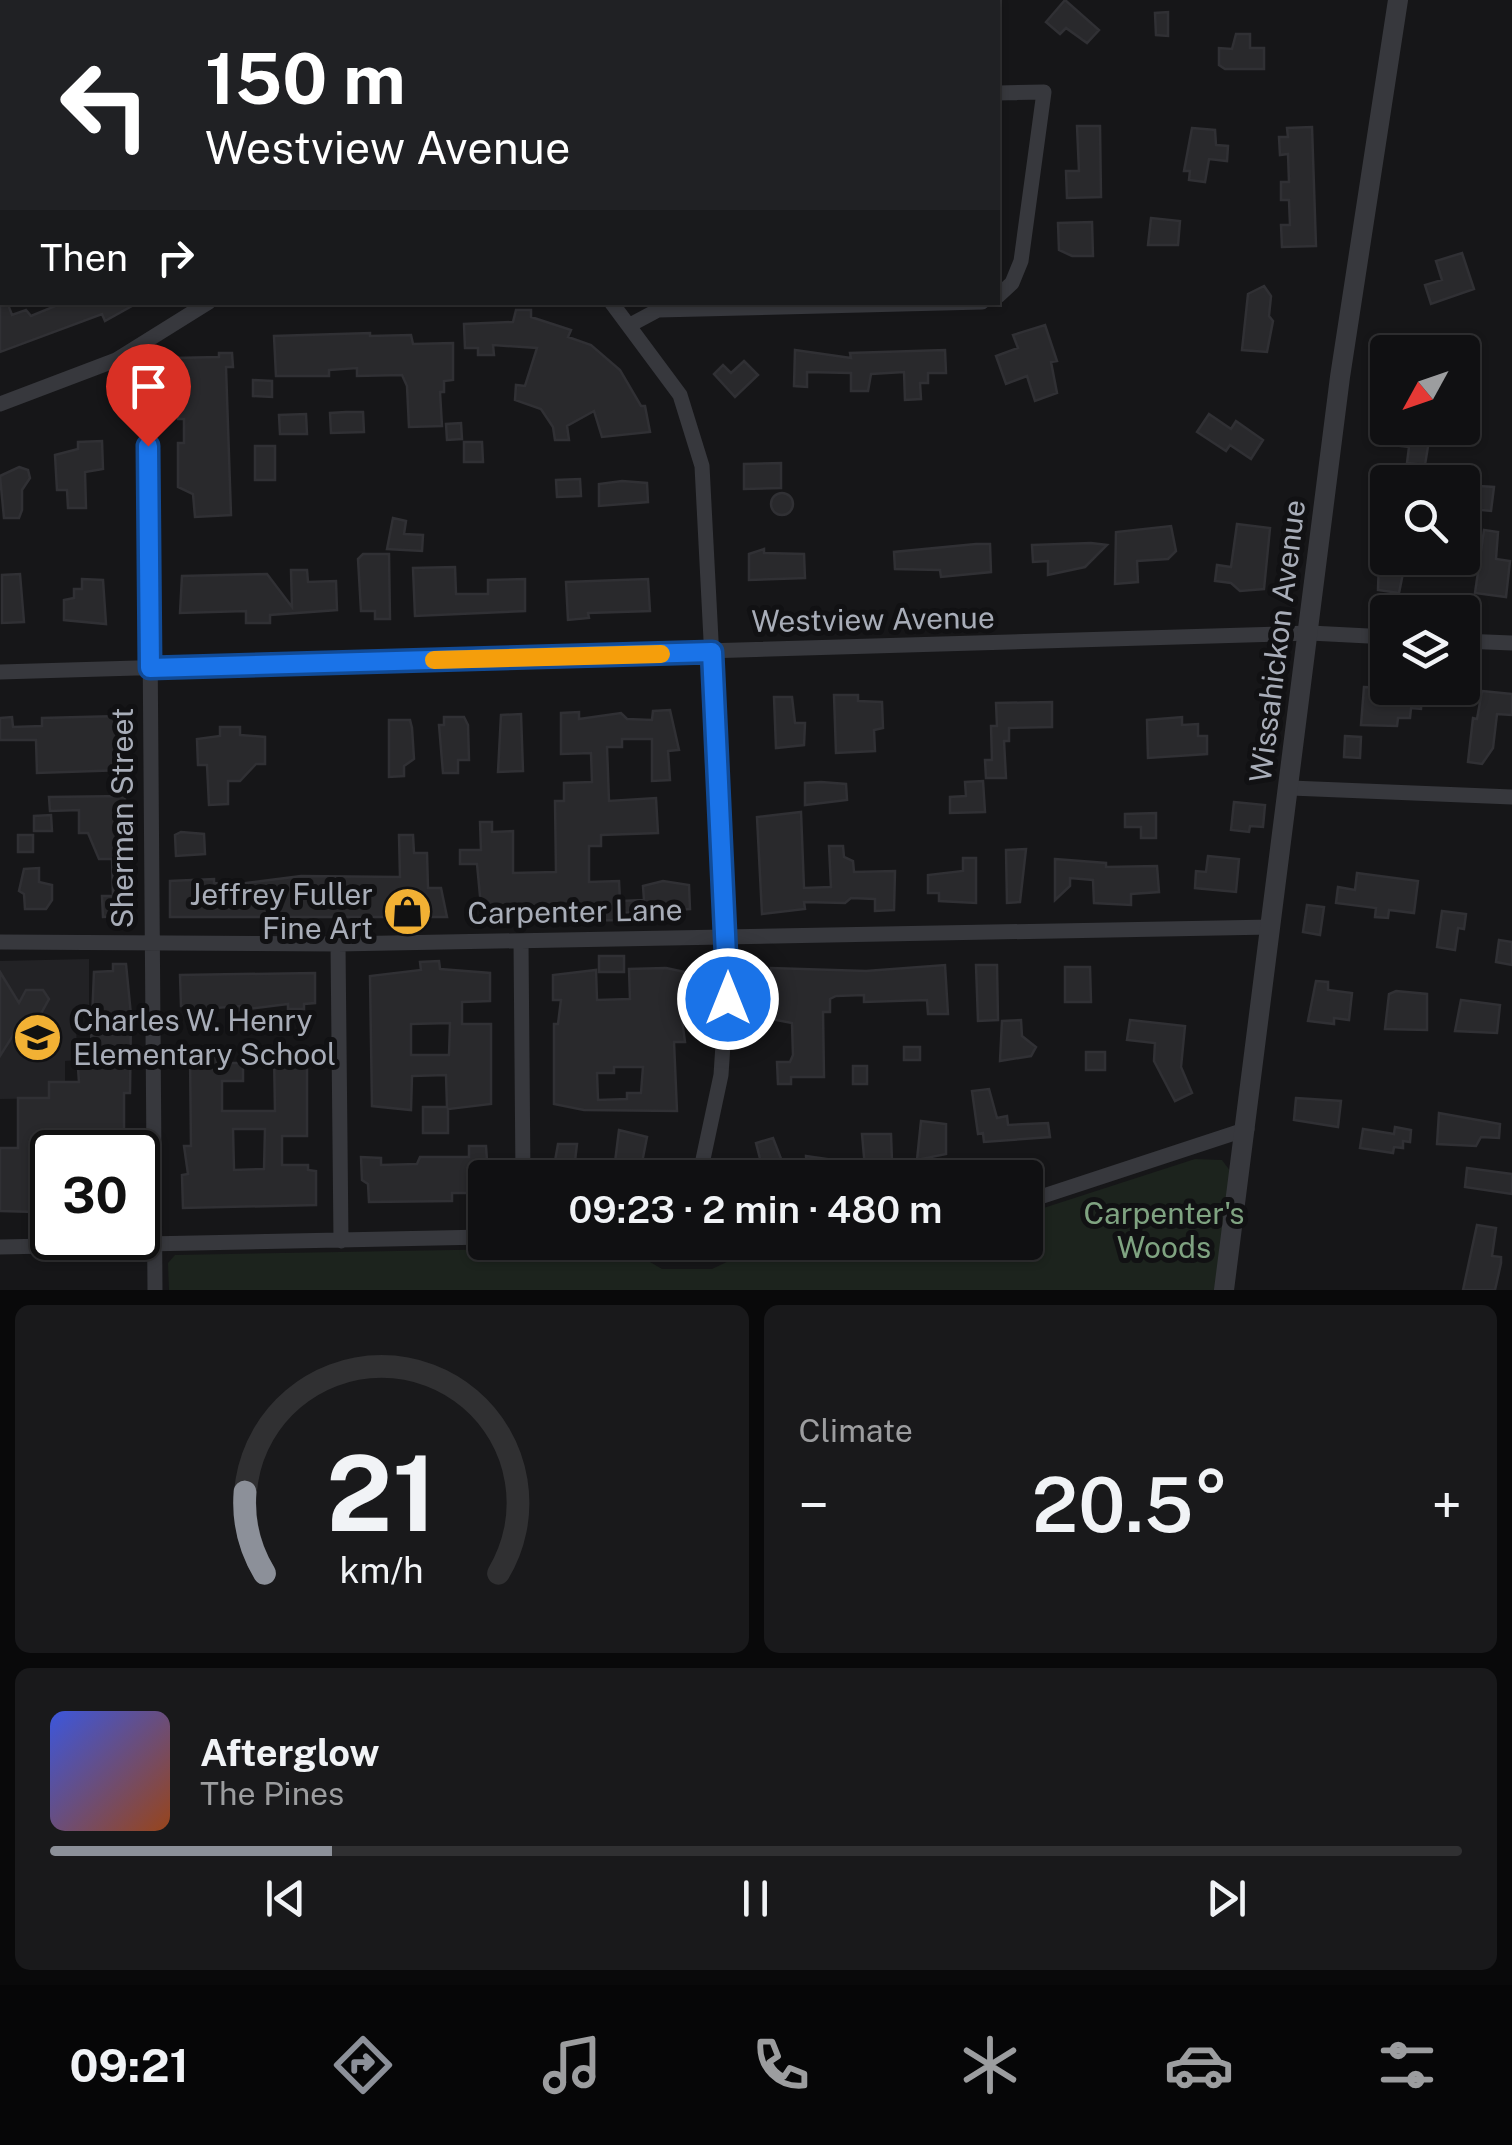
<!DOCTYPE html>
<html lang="en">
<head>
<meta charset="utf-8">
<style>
	:root { --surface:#101012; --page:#19191b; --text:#f1f3f6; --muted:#9c9d9f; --line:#303032; --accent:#8c9099 }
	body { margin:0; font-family:"Public Sans",sans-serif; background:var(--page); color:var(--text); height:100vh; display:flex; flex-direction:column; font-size:38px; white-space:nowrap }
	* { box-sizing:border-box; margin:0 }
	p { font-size:32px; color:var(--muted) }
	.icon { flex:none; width:55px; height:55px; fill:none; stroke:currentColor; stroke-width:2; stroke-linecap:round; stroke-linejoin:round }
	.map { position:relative; height:1290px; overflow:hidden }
	.panel { display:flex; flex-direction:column; gap:15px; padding:15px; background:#09090a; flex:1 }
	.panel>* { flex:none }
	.banner { position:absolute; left:0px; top:0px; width:1000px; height:305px; box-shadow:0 2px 8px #0004,0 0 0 2px var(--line); background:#202124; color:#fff; overflow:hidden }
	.needle { width:65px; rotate:230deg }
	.buttons { position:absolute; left:1370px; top:335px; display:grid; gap:20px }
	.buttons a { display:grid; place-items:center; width:110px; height:110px; border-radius:10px; background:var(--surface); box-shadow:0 2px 8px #0004,0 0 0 2px var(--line); font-size:50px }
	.speed { position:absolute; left:30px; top:1130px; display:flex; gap:20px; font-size:50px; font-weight:700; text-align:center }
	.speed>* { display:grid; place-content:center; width:130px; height:130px; border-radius:50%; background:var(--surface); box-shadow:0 2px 8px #0004,0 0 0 2px var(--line); line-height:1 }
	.speed .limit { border:5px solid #111; border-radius:15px; background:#fff; color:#111 }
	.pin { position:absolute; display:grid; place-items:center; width:85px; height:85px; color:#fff; margin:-102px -42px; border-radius:50% 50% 50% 0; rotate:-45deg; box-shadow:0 0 10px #0007 }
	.pin .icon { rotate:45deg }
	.me { position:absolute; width:110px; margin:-55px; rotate:0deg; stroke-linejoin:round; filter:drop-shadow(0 0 8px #0008) }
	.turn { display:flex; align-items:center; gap:35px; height:210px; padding:0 40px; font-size:45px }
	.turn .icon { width:130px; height:130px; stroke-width:2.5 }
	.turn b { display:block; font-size:70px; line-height:85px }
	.then { display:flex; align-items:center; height:95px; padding:0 40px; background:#0003; gap:20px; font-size:38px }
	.big { font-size:75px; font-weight:600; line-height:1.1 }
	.panel .card { flex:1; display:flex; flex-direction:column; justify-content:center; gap:15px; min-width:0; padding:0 35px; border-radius:15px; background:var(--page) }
	.panel .dial { align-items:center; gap:0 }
	.dial svg { height:260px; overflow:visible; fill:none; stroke:var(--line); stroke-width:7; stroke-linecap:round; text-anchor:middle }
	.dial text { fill:var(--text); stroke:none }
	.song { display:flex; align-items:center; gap:30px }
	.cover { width:120px; height:120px; border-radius:15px; background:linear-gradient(135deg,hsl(230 70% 55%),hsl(20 70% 35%)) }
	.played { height:10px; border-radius:5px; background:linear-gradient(90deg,var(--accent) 20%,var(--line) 20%) }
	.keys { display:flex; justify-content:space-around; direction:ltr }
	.heat { display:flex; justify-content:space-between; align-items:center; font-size:55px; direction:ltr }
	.panel .tiles { flex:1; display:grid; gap:15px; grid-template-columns:1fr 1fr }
	.card:last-child { grid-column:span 2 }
	.trip { position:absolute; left:468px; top:1160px; width:575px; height:100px; border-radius:10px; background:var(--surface); box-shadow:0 2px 8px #0004,0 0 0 2px var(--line); font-weight:600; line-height:100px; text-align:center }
	.menu { display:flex; height:160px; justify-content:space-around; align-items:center; background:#060607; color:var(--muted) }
	.menu .icon { width:70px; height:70px }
	.menu .selected { color:var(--accent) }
	.menu b { font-size:45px; color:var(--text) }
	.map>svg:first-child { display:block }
</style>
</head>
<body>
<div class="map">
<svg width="1512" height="1290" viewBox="0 0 1512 1290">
	<rect width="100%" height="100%" fill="#161618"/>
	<path fill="#222225" d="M89,959V1015L76,1016L77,1060L65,1061V1098L0,1099V961Z"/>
	<path fill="#1c231d" d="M1195,1159L1222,1160L1231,1172L1215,1290H169L168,1263L175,1255L569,1248L638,1255L662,1269H712L754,1249L784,1243L1025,1242V1214Z"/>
	<path fill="#29292c" stroke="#303034" stroke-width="2.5" fill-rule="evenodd" d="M1065,0L1099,30L1087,43L1066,28L1060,34L1046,22Z
		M1168,12V36L1156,35L1155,13Z
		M1236,34H1250V48H1264V69H1225L1219,65V48L1232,49Z
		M1077,126H1100L1101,197L1067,198L1066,171H1079Z
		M1312,127L1316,246L1282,247L1281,225H1290L1289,200H1281V182H1289L1288,154L1280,155L1279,137H1288L1287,128Z
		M1192,128L1215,130L1216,145L1228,146L1227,161L1209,159L1205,182L1189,180L1190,171H1184Z
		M1151,218L1180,221L1178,245H1148Z
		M1092,222L1093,256H1072L1059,250L1058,223Z
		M1462,253L1474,289L1431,304L1425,285L1442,280L1436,261Z
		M1264,286L1271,296L1269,316L1273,321L1267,352L1242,350L1248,294Z
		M0,287L2,302H7L12,315L26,310L31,316L65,302H139L105,321L102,314L0,352Z
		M516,310H531V317L571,330L568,337L591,345L620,370L641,406H645L650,432L602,437L594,411L567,426L569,440H555L553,427L541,409L515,400L516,385L525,386L537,348L493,345L494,355H478V348H465L464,324L513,322Z
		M1045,325L1057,361L1051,362L1057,393L1035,401L1027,376L1006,384L996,356L1018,348L1013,335Z
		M370,333V336L411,335L413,344L453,343V380L444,381V392H440L442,426L409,427L407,386L402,375L357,376V368L329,370V376H276L274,336Z
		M795,350L851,358L850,353L945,350L946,373H928V383H920L921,399L905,400L904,372L871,374L868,391H851V373L807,372V387L794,386Z
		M219,353H232L233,367H226L231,515L195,517L193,494L178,487V443H184V419H178V407H184V382H175L174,358L219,357Z
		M744,361L758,375L735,397L714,374L723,365L731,373Z
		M253,380L272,381V397L253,396Z
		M346,412H363L364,432L331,433L330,413Z
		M306,414L307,434H280L279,415Z
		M1209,414L1231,429L1236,421L1263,440L1251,459L1230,445L1226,451L1197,432Z
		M461,423L462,439L447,440L446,424Z
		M1403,428H1431L1425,465L1407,463L1409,447L1400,446Z
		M102,441L103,469L85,472L86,508H68L67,490H57L55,455L78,449V442Z
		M464,442H482L483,462H464Z
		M255,446H275V480H255Z
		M781,463V488L744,489V464Z
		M19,467L28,470L30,478L22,490V510L19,518H4L0,476Z
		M580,479L581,496L557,497L556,480Z
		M622,481L647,483L648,502L599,506V484Z
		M1462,485L1494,487L1491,511L1462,508Z
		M771 504a11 11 0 1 1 22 0a11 11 0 1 1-22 0Z
		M393,518L406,521L404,534L423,535L422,551L387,549Z
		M1237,524L1270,528L1264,589L1240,591L1231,583L1215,581L1217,565L1231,567Z
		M1171,526L1176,551L1168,559L1137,561L1138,582L1115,584L1116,532Z
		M1484,530L1498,532L1496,559L1510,561L1506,597L1475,593Z
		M976,544H990L991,572L941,577L940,570L895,569L894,552Z
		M1032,545L1091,543L1107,545L1085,567L1048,575V561L1033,562Z
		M764,549V553L804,554L805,578L749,580V554Z
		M363,554H389L390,619H375V611H361L358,559Z
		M1379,558H1406L1399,593L1378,590Z
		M455,567L456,594H488V580L525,579V611L415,616L413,568Z
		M291,570H307L308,582L336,581L337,610L270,615V623H246V611L180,613L182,576L267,574L292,607Z
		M20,574L24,622L2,623V575Z
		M82,579L103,580L106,624L64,620V600L74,598V589H82Z
		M648,579L650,611L588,613L589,618L568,620L566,582Z
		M1364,687L1422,690L1421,709L1411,708L1410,718H1398L1397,726L1361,725Z
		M1482,691L1512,694V715L1497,714L1493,748L1482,764L1468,762L1473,718L1477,719Z
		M834,695H858V701L882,702L883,728L874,730L875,751L836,753Z
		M774,697H792L795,723H805L804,745L776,748Z
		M1052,702V727L1009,728V741H1004L1006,778H986L985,760H992L991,726H997L996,703Z
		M670,710L679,750L668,751L670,780L652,781V739H622V747H607L609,801L656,798L658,833L601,835V846H589V882L619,881L620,901L644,900L643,886L663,881L689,885L690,909L671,910V920L645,921V912L620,913L619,920L528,922V916L482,917L477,864H460V850H481L480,822H492V832L513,831V873L556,872L555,801H564V783L592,782L591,753L561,754V713L579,712V719L621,713L627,719L652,720L653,711Z
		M521,714L523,771L498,772L501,715Z
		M119,716L124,770L37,773L36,740H0V718L12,717L13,727L42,726V718Z
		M444,717H464L468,725L469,760H458V773H443L439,725H444Z
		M1182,717V725L1198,724V736H1207V754L1148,758L1147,720Z
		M389,720H410L412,728L414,759L404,766V776L389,777Z
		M220,727H240V735L265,737V764H256L240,781H228V804L209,805L207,765H198L197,739L220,736Z
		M1345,736L1361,737L1360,758L1344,757Z
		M983,781L985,812L950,813V797L966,796L965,782Z
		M821,782L846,784L847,800L805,805V783Z
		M125,796V832L131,834L132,856H126L128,916L103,917L102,896H113L112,859H99L88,833H79V810L50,811L49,797Z
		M1234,802L1265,805L1263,827L1250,826L1249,832L1231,830Z
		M801,812L804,888L831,887L829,846H843L844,857L853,861L854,872L895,871L894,910L875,911V899L851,898L845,903L804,902L805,909L762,914L757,817Z
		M1156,813V838H1141V827H1125V814Z
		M51,815L52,831H34V816Z
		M181,832L204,834L205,854L176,856L175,835Z
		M18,835H33V852H18Z
		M399,835H413L414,853H427L428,888H441L447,917H170V881L214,879V883L231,885L301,876L400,877Z
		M1026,849L1020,902L1007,903L1006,850Z
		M1208,856L1239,859L1236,892L1195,888L1196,871L1206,872Z
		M963,858H976V903L939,901V893H928V875L963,871Z
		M1055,859L1106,863V867L1157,866L1159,892L1131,894V905L1094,903L1093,880L1070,878V886L1055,900Z
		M39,868V882L52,885V900L46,909H25L24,894L19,891L24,869Z
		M1357,873L1418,881L1414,913L1389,910L1388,918L1375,917L1376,908L1336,903L1338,887L1355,890Z
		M1307,905L1324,907L1320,935L1303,932Z
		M1442,911L1466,914L1464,929L1458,928L1455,950L1437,947Z
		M1499,940L1512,942V965L1496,962Z
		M599,956H624V972H599Z
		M439,961L440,969L490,973V1001L462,1002V1024H491V1104L448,1109V1133H423V1107H447L446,1075L412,1076L411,1110L372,1106L370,976L421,970L420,962ZM450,1023L449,1055H411V1024Z
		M113,964H126L131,1015L130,1093H124V1152H52V1219H38L37,1212L0,1211V1148H18V1098H49V1082H79L78,1068H90L94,972L113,971Z
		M945,965L948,1014H928L927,1000L864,1002V995L836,996L830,999V1012H823L824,1077H791V1084H778L777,1062H790L793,1055L792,1023L771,1019V968L866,971Z
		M976,965H997L998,1020L978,1021Z
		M1065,967H1090L1091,1002H1065Z
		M666,968L685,972L686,997H679L685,1042H674L677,1111L584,1110L554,1104V1024H558L561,1000H553V975L596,970L597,1000L630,999L629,969ZM614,1067H643L641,1093H627V1099L598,1100L597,1073H614Z
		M0,972L19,1003L26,990H43L49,999L33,1028L17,1029L0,1056Z
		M315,973V1003L304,1004V1009H288V1004L240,1010V1006L191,1010V1006H181L180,975Z
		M1316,981L1328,982V990L1352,993L1349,1020L1334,1018V1024L1308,1021Z
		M1396,991L1427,994V1030L1385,1029L1389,994Z
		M1461,1000L1500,1005L1497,1033L1455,1031Z
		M1021,1020L1022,1036L1036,1047L1031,1056L1000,1061L1002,1021Z
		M1130,1020L1185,1026L1181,1067L1192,1093L1175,1101L1154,1061L1155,1043L1127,1040Z
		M904,1047H920V1060H904Z
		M274,1052H307V1136H282V1165H308V1170L316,1171V1205L183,1208L182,1175L188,1174L184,1146H191L190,1054H222V1063H243V1081H222V1111H275ZM233,1129H265L264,1169L234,1170Z
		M1086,1052H1105V1070H1086Z
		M853,1066H867V1084H853Z
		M989,1089L997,1118L1007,1116L1008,1125L1048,1123L1050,1137L984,1142L983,1133L978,1134L972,1091Z
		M1296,1098L1341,1101L1338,1127L1294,1120Z
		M1439,1113L1500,1124L1499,1138L1481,1137L1476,1146L1437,1144Z
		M921,1121L946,1124V1154L917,1160Z
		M1395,1127L1411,1130L1410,1142L1403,1141V1148L1394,1147L1393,1153L1360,1148L1363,1129L1394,1134Z
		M619,1130L647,1137L639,1178H613Z
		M862,1134H891L892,1162L865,1168Z
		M773,1138L785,1169L780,1170L782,1178L764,1174L756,1143Z
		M558,1144H577L573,1178H552Z
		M469,1146H486L487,1161H494V1178H485V1193H452V1201L369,1202L368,1184L362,1180L361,1157L381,1158V1165L417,1164L420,1157H469Z
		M806,1156L841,1161V1176L807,1177Z
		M1467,1168L1512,1174V1194L1465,1187Z
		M1477,1225L1496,1228L1492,1256L1501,1257V1263L1495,1290H1463Z"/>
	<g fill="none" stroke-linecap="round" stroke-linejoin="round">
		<path stroke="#37383d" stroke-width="15" d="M148,0L153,2
			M467,0V2
			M998,93L1044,92L1021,261L1012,283L998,296
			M611,302L680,395L702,466L728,968L721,1075L699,1178
			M630,325L658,310L982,302
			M141,347L148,376L155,1290
			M0,404L116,360L209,302
			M1462,641L1512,643
			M0,672L1310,633L1388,637
			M1291,788L1512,797
			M521,941L523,1178
			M0,942L338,944L1272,927
			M338,944L341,1241
			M1025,1202L1247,1129
			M0,1247L485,1237"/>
		<path stroke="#37383d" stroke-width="20" d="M1224,1290L1340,377L1398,0"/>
		<path stroke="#53555c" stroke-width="25" d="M93,2L94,0
			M0,89L2,87"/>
	</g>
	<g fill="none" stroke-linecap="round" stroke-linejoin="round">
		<defs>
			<path id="route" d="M148,446L150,668L712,652L728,999"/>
		</defs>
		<use href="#route" stroke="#114b97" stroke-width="25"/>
		<use href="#route" stroke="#1a73e8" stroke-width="18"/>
		<path stroke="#f59e0b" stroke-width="18" d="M434,660L661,654"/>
	</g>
	<defs>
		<symbol id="shop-disc" viewBox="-11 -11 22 22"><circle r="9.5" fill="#f2b134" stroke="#111113"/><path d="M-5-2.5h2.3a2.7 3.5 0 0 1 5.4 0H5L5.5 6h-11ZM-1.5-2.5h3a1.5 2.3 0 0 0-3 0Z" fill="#111"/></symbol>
		<symbol id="school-disc" viewBox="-11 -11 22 22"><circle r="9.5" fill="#f2b134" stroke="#111113"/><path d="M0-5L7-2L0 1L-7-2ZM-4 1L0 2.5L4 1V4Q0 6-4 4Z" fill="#111"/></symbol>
	</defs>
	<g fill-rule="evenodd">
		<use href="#shop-disc" x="380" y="884" width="55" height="55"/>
		<use href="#school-disc" x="10" y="1010" width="55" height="55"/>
	</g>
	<g text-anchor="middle" stroke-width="10" stroke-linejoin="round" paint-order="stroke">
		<g font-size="30" fill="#a8adb8" stroke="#111113">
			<text transform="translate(873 620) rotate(-1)" y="10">Westview Avenue</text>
			<text transform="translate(1278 641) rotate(-83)" y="10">Wissahickon Avenue</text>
			<text transform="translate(123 818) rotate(-90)" y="10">Sherman Street</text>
			<text transform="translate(575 912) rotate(-1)" y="10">Carpenter Lane</text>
		</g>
		<g font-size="30" fill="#a8adb8" stroke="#111113" text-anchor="end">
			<text x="373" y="905">Jeffrey Fuller<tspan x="373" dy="34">Fine Art</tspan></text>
			<text x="73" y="1031" text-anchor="start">Charles W. Henry<tspan x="73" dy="34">Elementary School</tspan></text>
		</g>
		<g font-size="30" fill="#7fa381" stroke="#111113">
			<text x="1164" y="1224">Carpenter's<tspan x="1164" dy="34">Woods</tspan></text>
		</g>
	</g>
</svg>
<div class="buttons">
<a><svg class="needle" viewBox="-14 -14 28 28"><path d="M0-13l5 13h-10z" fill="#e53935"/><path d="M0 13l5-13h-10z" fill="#9c9d9f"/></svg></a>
<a><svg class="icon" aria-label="search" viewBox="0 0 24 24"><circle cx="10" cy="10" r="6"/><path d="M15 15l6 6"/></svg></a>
<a><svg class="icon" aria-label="layers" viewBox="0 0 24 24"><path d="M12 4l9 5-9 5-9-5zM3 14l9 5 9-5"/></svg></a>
</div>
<div class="speed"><div class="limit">30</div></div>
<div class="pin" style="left:148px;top:446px;background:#d93025"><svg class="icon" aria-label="arrive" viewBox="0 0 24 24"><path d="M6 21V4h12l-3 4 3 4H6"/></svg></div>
<svg class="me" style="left:728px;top:999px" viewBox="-20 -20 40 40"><circle r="17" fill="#1a73e8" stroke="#fff" stroke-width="3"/><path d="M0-11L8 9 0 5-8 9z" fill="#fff"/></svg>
<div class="trip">09:23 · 2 min · 480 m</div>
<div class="banner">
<div class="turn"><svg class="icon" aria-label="left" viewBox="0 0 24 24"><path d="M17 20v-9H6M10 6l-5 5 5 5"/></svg><div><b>150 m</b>Westview Avenue</div></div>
<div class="then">Then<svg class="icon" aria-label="right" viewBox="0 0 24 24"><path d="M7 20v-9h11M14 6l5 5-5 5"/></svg></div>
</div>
</div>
<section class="panel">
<div class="tiles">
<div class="card dial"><svg viewBox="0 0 100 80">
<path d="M14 69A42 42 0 1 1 86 69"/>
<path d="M14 69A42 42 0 0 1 8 44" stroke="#8c9099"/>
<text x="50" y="56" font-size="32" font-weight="700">21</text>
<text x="50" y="72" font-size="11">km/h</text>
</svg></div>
<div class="card"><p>Climate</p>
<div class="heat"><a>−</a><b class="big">20.5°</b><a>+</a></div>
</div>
<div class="card">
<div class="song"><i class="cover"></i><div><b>Afterglow</b><p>The Pines</p></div></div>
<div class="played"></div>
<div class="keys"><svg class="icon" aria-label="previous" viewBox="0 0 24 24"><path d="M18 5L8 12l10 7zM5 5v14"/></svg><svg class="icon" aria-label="pause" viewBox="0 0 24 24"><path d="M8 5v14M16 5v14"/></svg><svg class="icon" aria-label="next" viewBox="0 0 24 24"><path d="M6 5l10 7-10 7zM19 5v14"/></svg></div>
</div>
</div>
</section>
<nav class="menu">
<b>09:21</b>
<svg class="icon selected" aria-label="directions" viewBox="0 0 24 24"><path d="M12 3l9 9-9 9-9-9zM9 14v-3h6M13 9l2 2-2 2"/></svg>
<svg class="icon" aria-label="music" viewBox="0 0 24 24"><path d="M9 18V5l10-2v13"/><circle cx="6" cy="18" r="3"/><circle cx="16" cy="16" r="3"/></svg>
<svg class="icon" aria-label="phone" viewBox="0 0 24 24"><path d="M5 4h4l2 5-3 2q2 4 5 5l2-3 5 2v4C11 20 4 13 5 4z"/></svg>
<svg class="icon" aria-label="climate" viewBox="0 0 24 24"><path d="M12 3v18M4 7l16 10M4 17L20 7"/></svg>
<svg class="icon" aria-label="car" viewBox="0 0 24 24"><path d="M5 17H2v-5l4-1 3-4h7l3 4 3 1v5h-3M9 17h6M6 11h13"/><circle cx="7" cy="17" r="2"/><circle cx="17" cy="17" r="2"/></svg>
<svg class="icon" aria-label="filters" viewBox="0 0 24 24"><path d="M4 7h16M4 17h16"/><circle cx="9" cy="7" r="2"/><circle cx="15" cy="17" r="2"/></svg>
</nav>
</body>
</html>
